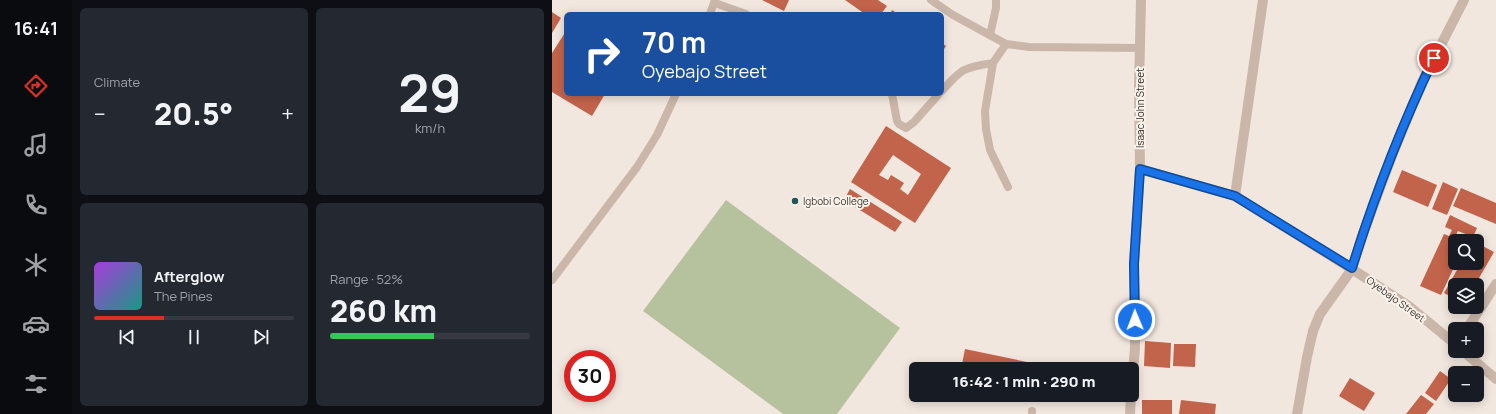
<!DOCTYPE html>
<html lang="en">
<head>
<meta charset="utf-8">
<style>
	:root { --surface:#171b24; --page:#242831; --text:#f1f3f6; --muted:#9ea1a6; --line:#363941; --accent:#d93025 }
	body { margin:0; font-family:Manrope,sans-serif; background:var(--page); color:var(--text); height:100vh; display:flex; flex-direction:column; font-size:15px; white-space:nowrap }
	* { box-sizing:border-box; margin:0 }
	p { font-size:13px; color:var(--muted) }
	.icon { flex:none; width:22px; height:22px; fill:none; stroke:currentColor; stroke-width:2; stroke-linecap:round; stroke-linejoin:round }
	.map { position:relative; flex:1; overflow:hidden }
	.drawer { display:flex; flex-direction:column; gap:8px; padding:8px; background:#0d0f14; width:480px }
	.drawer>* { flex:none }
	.banner { position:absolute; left:12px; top:12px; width:380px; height:84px; border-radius:6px; box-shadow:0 2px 10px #0003; background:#1a4fa0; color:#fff; overflow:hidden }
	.buttons { position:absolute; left:896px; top:234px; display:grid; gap:8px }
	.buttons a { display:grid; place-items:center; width:36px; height:36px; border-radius:6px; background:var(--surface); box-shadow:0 2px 10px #0003; font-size:20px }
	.speed { position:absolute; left:12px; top:350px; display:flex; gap:8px; font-size:20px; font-weight:700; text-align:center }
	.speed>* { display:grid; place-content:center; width:52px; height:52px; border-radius:50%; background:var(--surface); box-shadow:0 2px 10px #0003; line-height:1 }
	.speed .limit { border:6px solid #d22; background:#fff; color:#111 }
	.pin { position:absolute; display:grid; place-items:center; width:34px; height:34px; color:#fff; margin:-17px; border:2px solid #fff; border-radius:50%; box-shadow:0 1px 4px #0007 }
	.me { position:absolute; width:44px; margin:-22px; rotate:359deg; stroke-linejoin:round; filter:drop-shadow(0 0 3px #0008) }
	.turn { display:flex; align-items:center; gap:14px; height:84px; padding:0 12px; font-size:18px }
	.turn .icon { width:52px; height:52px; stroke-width:2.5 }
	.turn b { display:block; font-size:28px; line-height:34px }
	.big { font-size:30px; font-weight:800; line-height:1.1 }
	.drawer .widget { flex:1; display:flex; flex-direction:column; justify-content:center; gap:6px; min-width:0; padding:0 14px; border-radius:6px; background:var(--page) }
	.drawer .dial { align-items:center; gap:0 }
	.dial b { font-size:52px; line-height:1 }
	.song { display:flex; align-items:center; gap:12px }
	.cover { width:48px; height:48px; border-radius:6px; background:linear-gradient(135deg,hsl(280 70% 55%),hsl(170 70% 35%)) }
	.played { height:4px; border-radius:2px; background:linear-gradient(90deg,var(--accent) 35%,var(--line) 35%) }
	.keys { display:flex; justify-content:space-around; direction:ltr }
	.heat { display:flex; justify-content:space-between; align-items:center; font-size:22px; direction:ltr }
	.charge { height:6px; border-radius:3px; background:linear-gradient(90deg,#34c759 52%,var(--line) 0) }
	.drawer .tiles { flex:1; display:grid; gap:8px; grid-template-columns:repeat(2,1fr) }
	.trip { position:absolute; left:357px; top:362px; width:230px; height:40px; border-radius:6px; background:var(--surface); box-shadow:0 2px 10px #0003; font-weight:800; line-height:40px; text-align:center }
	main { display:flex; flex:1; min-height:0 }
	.tab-bar { display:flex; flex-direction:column; width:72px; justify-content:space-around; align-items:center; background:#090b0e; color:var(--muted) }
	.tab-bar .icon { width:28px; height:28px }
	.tab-bar .on { color:var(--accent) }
	.tab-bar b { font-size:18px; color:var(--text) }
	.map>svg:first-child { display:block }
</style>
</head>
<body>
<main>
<nav class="tab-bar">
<b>16:41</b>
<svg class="icon on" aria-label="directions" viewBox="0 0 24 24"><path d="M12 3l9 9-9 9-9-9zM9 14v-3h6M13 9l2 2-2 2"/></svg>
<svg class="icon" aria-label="music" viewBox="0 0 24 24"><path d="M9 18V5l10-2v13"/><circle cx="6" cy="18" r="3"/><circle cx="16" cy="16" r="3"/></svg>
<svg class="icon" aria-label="phone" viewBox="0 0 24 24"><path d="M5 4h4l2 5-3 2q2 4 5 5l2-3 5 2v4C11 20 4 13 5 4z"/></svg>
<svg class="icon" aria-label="climate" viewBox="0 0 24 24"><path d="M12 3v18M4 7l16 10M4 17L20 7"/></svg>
<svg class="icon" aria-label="car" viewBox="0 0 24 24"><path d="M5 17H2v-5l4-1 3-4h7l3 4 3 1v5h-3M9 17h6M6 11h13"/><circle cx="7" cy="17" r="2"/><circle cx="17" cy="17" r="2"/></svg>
<svg class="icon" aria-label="filters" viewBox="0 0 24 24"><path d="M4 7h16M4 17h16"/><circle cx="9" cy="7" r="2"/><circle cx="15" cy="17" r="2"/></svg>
</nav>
<section class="drawer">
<div class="tiles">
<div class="widget"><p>Climate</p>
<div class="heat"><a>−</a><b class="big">20.5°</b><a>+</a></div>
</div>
<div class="widget dial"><b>29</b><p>km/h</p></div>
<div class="widget">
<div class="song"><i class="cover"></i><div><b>Afterglow</b><p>The Pines</p></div></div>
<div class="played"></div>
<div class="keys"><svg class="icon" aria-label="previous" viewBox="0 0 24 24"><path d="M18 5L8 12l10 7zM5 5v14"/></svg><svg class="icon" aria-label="pause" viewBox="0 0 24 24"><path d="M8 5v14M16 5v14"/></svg><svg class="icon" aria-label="next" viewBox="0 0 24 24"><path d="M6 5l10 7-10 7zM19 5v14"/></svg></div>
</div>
<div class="widget"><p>Range · 52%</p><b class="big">260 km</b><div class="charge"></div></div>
</div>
</section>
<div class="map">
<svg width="944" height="414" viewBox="0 0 944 414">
	<rect width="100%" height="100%" fill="#f2e7de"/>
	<path fill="#b6c19e" d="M174,200L348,328L285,414H231L91,311Z"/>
	<path fill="#c2634b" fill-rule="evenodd" d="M210,0H237L232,11Z
		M293,0H326L335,6L329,14H313Z
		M340,10L346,14H338Z
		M0,12L9,18L0,33Z
		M14,31V70L12,74L14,75V94H53L40,116L0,92V53Z
		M390,43L394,46L390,52Z
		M334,126L399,168L363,223L299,182ZM341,155L369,174L356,195L348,189L352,183L339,175L336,180L327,175Z
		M850,170L885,185L876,207L841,192Z
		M891,182L906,189L895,215L880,209Z
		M909,188L944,203V224L901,206Z
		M298,189L350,222L343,232L292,200Z
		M898,215L925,228L921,237L906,231L902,239L906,241H903L904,263L889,295L868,286L892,234L897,236L900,230L893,227Z
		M925,243L942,252L923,285H903V299L892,293L909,263H925Z
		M593,341L619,343L618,368L592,366Z
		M622,344H644L643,367L621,366Z
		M413,349L480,363L479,369H409Z
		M888,371L899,379L884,401L873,393Z
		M798,378L823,393L812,411L787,396Z
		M869,395L882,404L874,414H854Z
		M590,400H620V414H590Z
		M629,400L664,404L663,414H627Z"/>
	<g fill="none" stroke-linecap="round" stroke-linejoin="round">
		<path stroke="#cab7aa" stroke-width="8" d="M379,0L401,15L454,44L477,47L588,48
			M163,3L194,14
			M158,14L163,0
			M438,35L444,8V0
			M454,44L441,63L433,111L434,129L438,150L456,187
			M390,91C409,69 412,67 441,63
			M340,94L345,121L347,124L354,128L362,122L387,94
			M0,280L85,167L105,135L124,94
			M480,414V411"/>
		<path stroke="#cab7aa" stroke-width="10" d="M588,169L683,196L800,269L858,307L903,344
			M683,196L711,0
			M915,329L944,284
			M911,351L944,379
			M580,383L583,348L582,264L588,169L587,88L589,0
			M578,414L579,395
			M745,414L755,357L761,331L768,314L800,269L809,239L841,153L870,82L912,0"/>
	</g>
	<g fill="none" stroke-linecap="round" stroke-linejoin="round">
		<defs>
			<path id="route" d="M583,320L582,264L588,169L683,196L800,268C822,197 850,125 882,58"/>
		</defs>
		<use href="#route" stroke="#114b97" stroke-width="10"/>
		<use href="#route" stroke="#1a73e8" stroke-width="7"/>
	</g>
	<circle fill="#205658" stroke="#f9f2ea" stroke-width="1.5" cx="243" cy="201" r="4"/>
	<g text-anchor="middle" stroke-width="4" stroke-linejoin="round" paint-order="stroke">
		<g font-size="10" fill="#372d29" stroke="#f9f2ea">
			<text transform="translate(588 108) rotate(-90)" y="4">Isaac John Street</text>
			<text transform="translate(844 299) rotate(36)" y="4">Oyebajo Street</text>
		</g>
		<g font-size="10" fill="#372d29" stroke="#f9f2ea" text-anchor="start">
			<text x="251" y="205">Igbobi College</text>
		</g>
	</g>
</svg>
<div class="buttons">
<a><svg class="icon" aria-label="search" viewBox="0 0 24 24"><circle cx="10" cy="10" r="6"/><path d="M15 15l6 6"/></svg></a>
<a><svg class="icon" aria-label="layers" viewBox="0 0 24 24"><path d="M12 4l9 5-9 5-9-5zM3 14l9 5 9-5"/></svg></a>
<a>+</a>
<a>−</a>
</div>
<div class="speed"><div class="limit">30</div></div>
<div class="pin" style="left:882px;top:58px;background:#d93025"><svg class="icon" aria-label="arrive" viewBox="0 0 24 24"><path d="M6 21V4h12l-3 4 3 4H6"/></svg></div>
<svg class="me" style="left:583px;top:320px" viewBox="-20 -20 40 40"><circle r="17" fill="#1a73e8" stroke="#fff" stroke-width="3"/><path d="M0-11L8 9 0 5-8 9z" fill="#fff"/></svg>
<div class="trip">16:42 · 1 min · 290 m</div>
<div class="banner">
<div class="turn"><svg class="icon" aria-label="right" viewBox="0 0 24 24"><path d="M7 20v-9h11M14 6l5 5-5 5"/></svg><div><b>70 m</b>Oyebajo Street</div></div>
</div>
</div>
</main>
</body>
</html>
